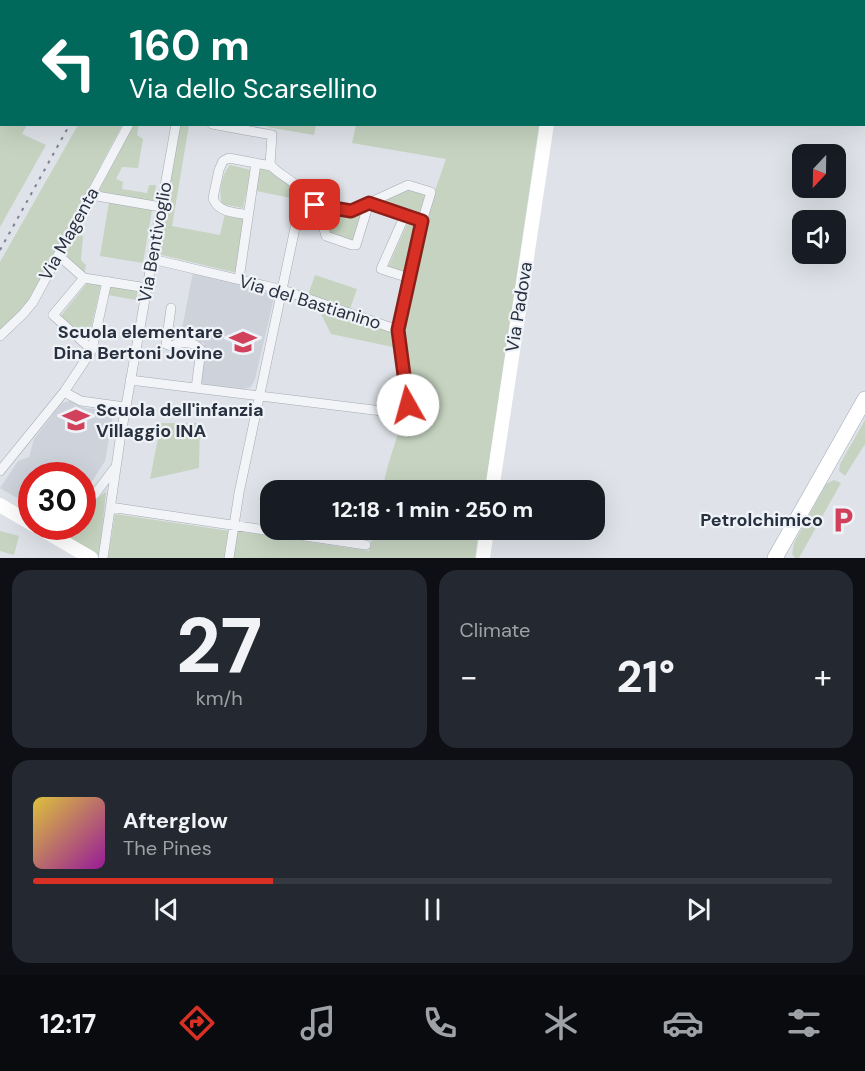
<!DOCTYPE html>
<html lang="en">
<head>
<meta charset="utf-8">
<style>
	:root { --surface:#171b24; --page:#242831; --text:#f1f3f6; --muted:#9ea1a6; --line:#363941; --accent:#d93025 }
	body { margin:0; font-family:"DM Sans",sans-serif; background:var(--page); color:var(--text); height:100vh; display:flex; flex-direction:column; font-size:22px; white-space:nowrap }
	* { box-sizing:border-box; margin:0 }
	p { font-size:20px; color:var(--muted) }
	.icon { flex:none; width:33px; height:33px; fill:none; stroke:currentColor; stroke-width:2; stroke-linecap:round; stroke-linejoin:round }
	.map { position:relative; height:558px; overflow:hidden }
	.details { display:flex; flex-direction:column; gap:12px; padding:12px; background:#0d0f14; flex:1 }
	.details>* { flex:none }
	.hud { position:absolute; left:0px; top:0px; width:866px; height:126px; box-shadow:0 6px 24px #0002; background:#00695c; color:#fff; overflow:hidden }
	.needle { width:39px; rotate:202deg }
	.tools { position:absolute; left:792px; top:144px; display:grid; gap:12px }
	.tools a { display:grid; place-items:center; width:54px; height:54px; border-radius:12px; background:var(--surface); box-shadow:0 6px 24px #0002; font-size:30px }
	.speed { position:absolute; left:18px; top:462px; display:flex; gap:12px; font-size:30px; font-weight:700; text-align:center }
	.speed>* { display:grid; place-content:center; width:78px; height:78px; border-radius:50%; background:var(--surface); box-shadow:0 6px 24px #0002; line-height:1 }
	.speed .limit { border:9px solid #d22; background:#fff; color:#111 }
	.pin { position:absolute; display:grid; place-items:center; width:51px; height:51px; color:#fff; margin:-26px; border-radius:12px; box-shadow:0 3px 9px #0006 }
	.me { position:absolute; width:66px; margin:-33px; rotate:353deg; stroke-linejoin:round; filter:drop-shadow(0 0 4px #0008) }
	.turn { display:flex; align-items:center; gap:21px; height:126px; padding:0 30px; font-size:27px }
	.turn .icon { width:78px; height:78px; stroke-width:2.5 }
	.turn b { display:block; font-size:42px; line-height:51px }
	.big { font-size:45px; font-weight:700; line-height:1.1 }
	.details .tile { flex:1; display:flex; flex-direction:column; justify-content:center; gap:9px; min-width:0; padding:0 21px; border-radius:18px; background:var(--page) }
	.details .dial { align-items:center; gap:0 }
	.dial b { font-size:78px; line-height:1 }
	.song { display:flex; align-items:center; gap:18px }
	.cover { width:72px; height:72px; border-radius:9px; background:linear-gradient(135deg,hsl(50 70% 55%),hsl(300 70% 35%)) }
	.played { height:6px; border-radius:3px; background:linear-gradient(90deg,var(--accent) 30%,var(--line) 30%) }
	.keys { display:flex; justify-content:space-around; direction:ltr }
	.heat { display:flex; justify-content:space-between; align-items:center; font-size:33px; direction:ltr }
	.details .tiles { flex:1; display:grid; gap:12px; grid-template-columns:1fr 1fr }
	.tile:last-child { grid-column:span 2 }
	.trip { position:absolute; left:260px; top:480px; width:345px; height:60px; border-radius:18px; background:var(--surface); box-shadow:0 6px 24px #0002; font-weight:700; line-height:60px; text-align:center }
	.tab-bar { display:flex; height:96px; justify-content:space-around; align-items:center; background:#090b0e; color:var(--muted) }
	.tab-bar .icon { width:42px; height:42px }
	.tab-bar .current { color:var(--accent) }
	.tab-bar b { font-size:27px; color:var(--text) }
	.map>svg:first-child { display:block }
</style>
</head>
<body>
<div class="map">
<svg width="865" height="558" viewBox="0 0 865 558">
	<rect width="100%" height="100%" fill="#dfe3e9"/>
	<path fill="#cdd2db" d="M193,272L269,293L274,298L255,379L251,387L243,389L199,384L204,343L180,339Z
		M70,401L85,408L106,410L113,415L105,461L83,495L82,476H32L31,506L0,488L18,461L29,457L34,439L62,403Z"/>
	<path fill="#c5d3c0" d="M349,0H560L349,1Z
		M0,63L2,124L27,125L22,134L46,145L0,227Z
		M78,125H122L32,296L21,313L0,332V262Z
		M132,125H139L137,135L143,139L138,168L122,167L116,179L123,182L122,189L147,193L149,185H156L153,204L96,192Z
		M179,125H189L172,226L220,235L225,214L245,217L237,273L158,254Z
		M267,125V124L316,125L314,135L267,127Z
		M356,125H539L485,490H382L388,465L403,418L411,419L413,409L399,331L424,222L446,159L352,143Z
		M230,165L251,170L243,208L222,204C218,193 222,173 230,165Z
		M260,168L269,171L293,187L291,198L256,191Z
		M408,189L427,195L421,217L377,202Z
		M109,202L152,210L143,263L100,256Z
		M334,212L350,215L363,212L355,241L328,233Z
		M408,222L416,225L405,273L388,267Z
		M74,234L83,236L81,260L86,265L84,275L61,255Z
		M315,275L357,289L350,309L308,295Z
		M88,282L101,284L88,341L60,317Z
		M110,285L138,290L136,300L108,295Z
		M317,306L390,330L393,347L331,334Z
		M865,420V444L845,476L839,471L840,464Z
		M161,423H200L199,468L150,479Z
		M834,480L841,483L799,558H795L792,554L794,543L826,484Z
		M105,492L106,493L99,555L96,556L46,527L82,526L83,512Z
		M115,514L230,531L226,558H108Z
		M374,530H479L475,558H233L237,531L369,551Z
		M0,531L19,536L14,555L0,551Z"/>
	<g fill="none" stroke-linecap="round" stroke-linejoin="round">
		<defs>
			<path id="street" d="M198,2L199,0
				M254,2V0
				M340,2L341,0
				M212,124L272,135L270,164C278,176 299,181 302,195L239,493L229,558
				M91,195L161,207
				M329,207L324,229L326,236L352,245H356L369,203L422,221
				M248,215C235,212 218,213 213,198L219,170L223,161L229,158L271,166
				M405,215L381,269L409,278
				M58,255L84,278L147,288
				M152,259L283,290L398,330
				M84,278L53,315L92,350
				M239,279L256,163
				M171,308L166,344L171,346C181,342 193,340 201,350L196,388
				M0,336L23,314L33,302L129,124
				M130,380L398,413L405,411L408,402L398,330L421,225L431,192L408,185L351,211L301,202
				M64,392L81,401L125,407
				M0,471L64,392L92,350L107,281
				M82,506L95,494L114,469
				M110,507L366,545
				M103,558L120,440L176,124"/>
			<path id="primary" d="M775,558L865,399"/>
		</defs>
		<use href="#street" stroke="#a4aab3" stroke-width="10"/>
		<use href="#primary" stroke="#9ea8b5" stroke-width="16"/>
		<use href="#street" stroke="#f2f4f7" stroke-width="9"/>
		<path stroke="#fff" stroke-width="14" d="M567,2V0
			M492,490L547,124
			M0,505L32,524
			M36,526L91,558
			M483,558L487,530"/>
		<use href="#primary" stroke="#fff" stroke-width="15"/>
		<path stroke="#788393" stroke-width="2" stroke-dasharray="3 6" stroke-linecap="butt" d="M138,2L139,0
			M0,250L70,124"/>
	</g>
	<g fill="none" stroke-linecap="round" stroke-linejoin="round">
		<defs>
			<path id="route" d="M315,205L351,211L369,203L422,221L398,330L408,405"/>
		</defs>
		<use href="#route" stroke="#8d1f18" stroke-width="15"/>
		<use href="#route" stroke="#d93025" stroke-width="10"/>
	</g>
	<defs>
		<symbol id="school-bare" viewBox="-9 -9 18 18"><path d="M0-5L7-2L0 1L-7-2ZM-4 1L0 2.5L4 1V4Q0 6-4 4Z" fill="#d1415c" stroke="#eff2f6" stroke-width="2.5" paint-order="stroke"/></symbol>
		<symbol id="parking-bare" viewBox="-9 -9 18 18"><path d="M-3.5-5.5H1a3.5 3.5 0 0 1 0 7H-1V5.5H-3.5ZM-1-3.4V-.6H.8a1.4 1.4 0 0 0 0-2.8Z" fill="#d1415c" stroke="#eff2f6" stroke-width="2.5" paint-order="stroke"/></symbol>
	</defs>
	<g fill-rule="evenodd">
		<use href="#school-bare" x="224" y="323" width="38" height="38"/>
		<use href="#school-bare" x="57" y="401" width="38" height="38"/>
		<use href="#parking-bare" x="824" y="501" width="38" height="38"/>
	</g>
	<g text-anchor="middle" stroke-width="4.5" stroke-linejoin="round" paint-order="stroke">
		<g font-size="18" fill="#283140" stroke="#eff2f6">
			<text transform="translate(69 234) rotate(-61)" y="6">Via Magenta</text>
			<text transform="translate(155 242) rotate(-80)" y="6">Via Bentivoglio</text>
			<text transform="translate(310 302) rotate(17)" y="6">Via del Bastianino</text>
			<text transform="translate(519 307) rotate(-81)" y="6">Via Padova</text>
		</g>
		<g font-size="18" font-weight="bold" fill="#283140" stroke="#eff2f6" text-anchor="end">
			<text x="223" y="338">Scuola elementare<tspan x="223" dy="21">Dina Bertoni Jovine</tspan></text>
			<text x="96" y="416" text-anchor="start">Scuola dell'infanzia<tspan x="96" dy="21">Villaggio INA</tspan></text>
			<text x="823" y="526">Petrolchimico</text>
		</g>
	</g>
</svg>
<div class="tools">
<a><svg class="needle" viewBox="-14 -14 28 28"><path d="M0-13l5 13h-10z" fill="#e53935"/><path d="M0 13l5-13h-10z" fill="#9ea1a6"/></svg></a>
<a><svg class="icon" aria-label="sound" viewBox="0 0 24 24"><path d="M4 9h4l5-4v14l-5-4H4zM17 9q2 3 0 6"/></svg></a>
</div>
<div class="speed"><div class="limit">30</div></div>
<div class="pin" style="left:315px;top:205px;background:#d93025"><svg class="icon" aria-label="arrive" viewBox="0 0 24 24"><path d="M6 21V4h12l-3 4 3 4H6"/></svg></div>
<svg class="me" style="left:408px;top:405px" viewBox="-20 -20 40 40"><circle r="19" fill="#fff"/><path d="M0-13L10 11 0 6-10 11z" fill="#d93025"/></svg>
<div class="trip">12:18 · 1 min · 250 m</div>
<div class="hud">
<div class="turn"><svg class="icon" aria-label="left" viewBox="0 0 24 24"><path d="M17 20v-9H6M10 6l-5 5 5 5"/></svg><div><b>160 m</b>Via dello Scarsellino</div></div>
</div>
</div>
<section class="details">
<div class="tiles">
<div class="tile dial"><b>27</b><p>km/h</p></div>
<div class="tile"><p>Climate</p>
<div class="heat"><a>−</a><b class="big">21°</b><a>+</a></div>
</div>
<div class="tile">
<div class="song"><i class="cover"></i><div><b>Afterglow</b><p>The Pines</p></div></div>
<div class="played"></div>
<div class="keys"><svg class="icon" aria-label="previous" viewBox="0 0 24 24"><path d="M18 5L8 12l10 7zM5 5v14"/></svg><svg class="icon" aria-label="pause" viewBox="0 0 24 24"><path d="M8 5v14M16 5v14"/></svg><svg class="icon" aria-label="next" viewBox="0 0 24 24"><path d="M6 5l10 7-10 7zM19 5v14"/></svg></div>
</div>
</div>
</section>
<nav class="tab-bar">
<b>12:17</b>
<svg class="icon current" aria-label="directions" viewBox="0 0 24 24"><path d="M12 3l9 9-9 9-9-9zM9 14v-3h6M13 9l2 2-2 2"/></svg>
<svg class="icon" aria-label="music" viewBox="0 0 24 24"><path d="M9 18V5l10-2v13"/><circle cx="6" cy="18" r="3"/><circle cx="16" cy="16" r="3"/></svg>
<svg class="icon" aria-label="phone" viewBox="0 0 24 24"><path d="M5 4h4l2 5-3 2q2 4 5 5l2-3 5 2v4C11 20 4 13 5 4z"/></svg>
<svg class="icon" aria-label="climate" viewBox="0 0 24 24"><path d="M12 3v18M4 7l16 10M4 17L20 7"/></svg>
<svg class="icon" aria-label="car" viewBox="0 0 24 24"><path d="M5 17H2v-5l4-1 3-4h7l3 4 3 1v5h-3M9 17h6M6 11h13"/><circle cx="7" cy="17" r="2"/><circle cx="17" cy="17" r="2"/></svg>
<svg class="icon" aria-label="filters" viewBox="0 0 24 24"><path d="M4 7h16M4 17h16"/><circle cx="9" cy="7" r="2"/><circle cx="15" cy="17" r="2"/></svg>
</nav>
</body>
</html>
